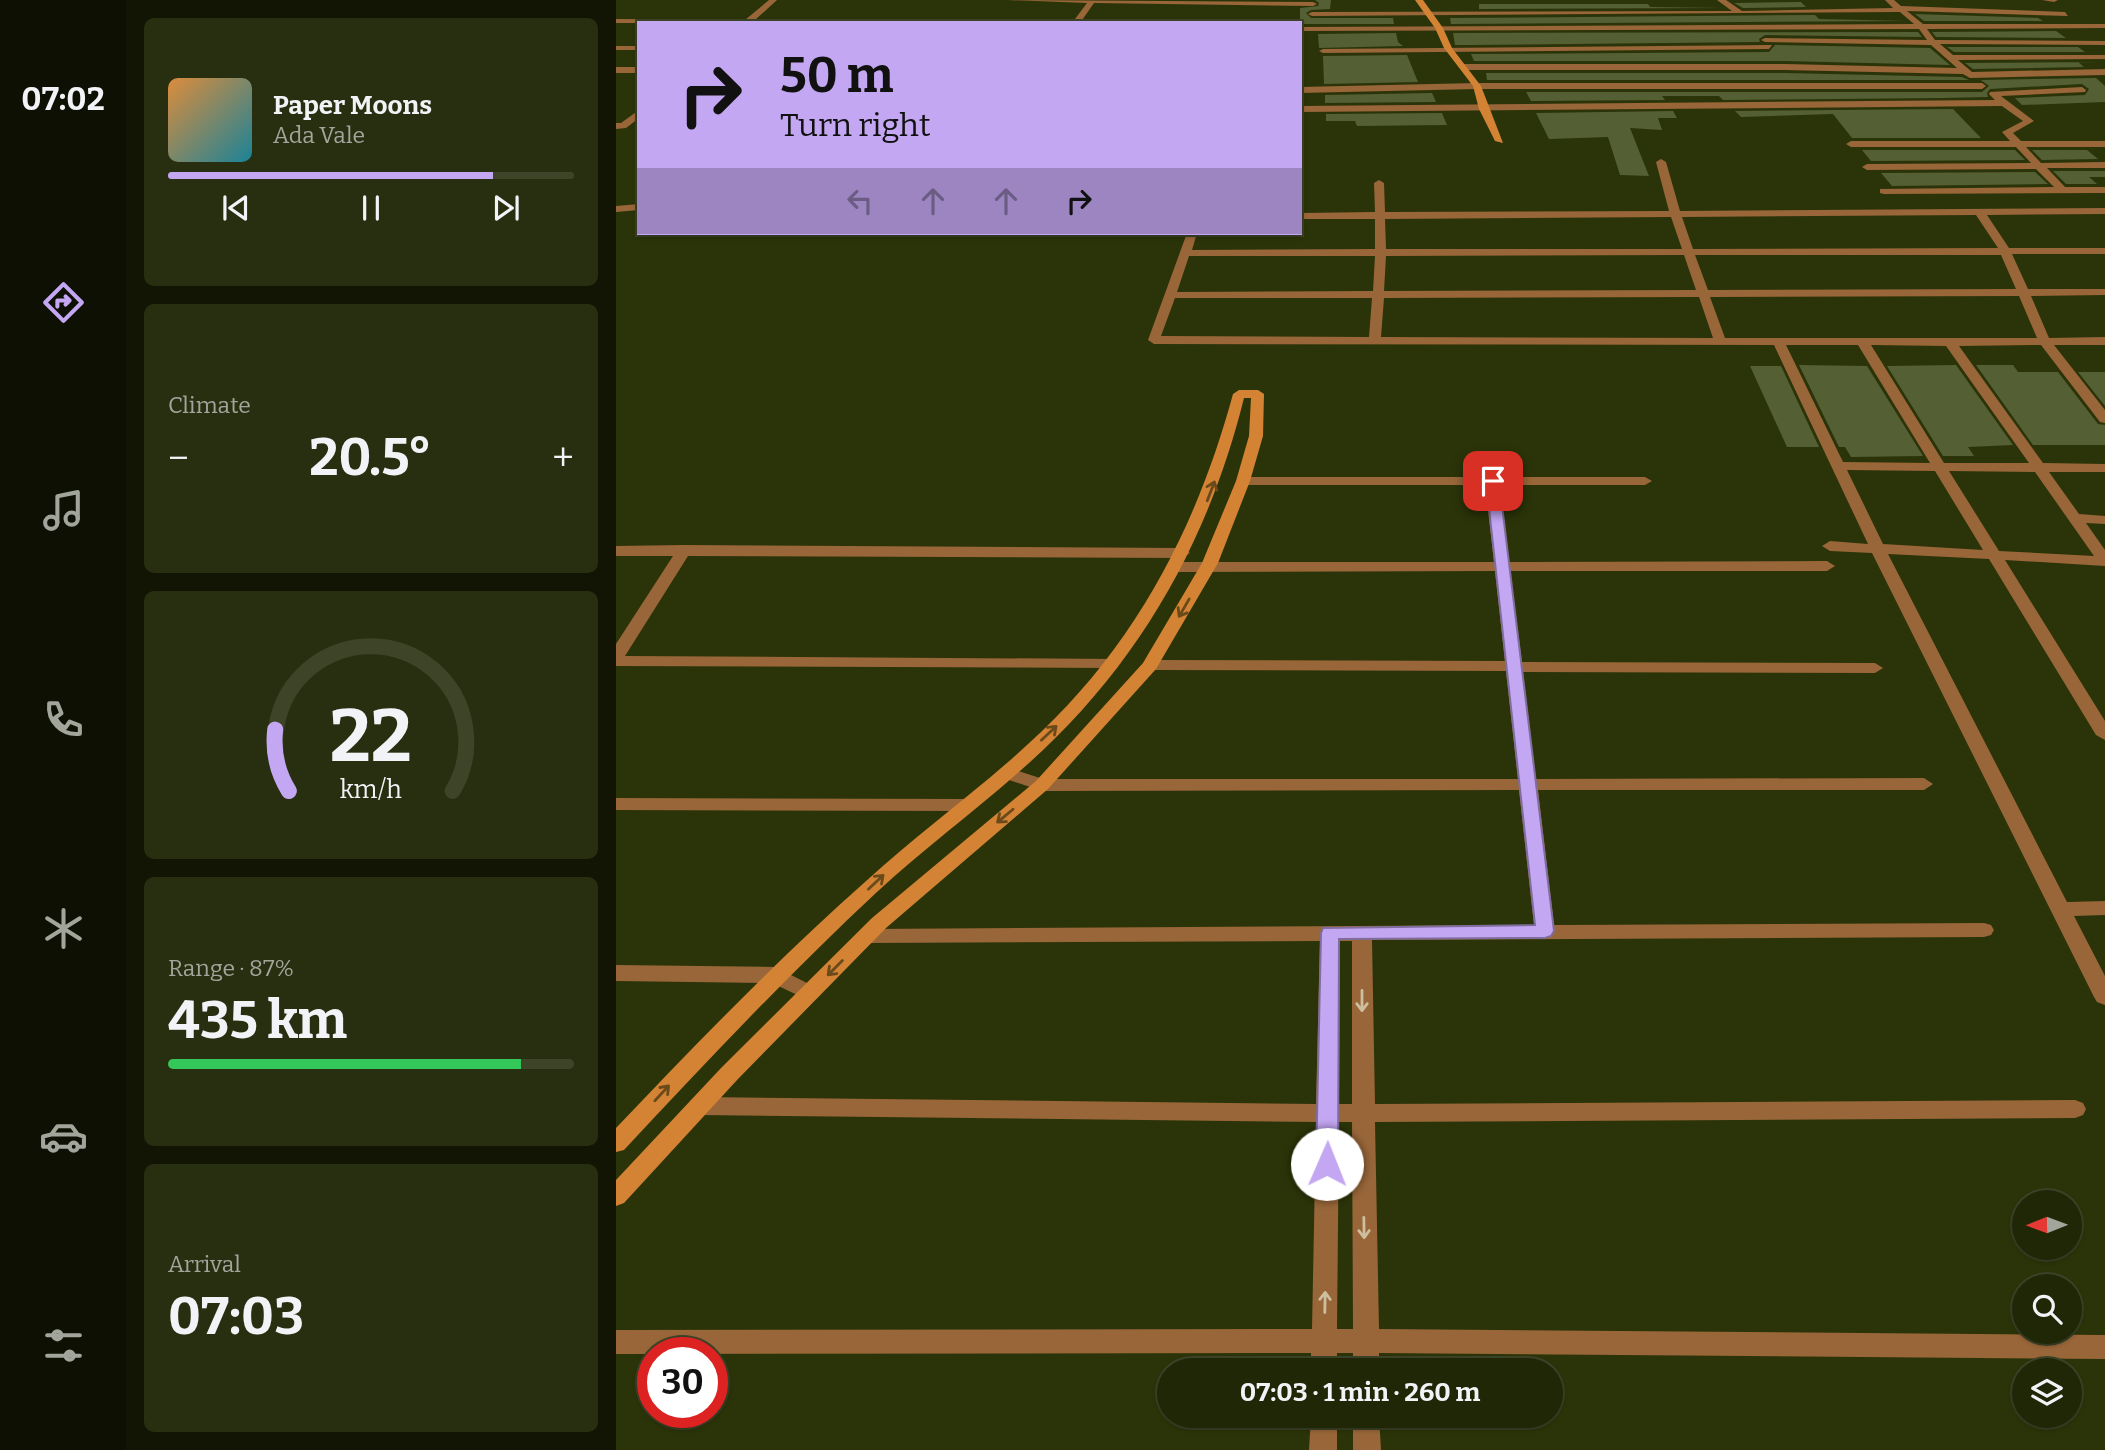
<!DOCTYPE html>
<html lang="en">
<head>
<meta charset="utf-8">
<style>
	:root { --surface:#202706; --page:#282f10; --text:#f1f3f6; --muted:#a2a59b; --line:#3d4428; --accent:#c3a7f2 }
	body { margin:0; font-family:Bitter,serif; background:var(--page); color:var(--text); height:100vh; display:flex; flex-direction:column; font-size:26px; white-space:nowrap }
	* { box-sizing:border-box; margin:0 }
	p { font-size:23px; color:var(--muted) }
	.icon { flex:none; width:38px; height:38px; fill:none; stroke:currentColor; stroke-width:2; stroke-linecap:round; stroke-linejoin:round }
	.map { position:relative; flex:1; overflow:hidden }
	.sheet { display:flex; flex-direction:column; gap:18px; padding:18px; background:#121503; width:490px }
	.sheet>* { flex:none }
	.guide { position:absolute; left:21px; top:21px; width:665px; height:214px; border-radius:0px; box-shadow:0 2px 5px #0004,0 0 0 2px var(--line); background:#c3a7f2; color:#111; overflow:hidden }
	.needle { width:46px; rotate:269deg }
	.fabs { position:absolute; left:1396px; top:1190px; display:grid; gap:14px }
	.fabs a { display:grid; place-items:center; width:70px; height:70px; border-radius:50%; background:var(--surface); box-shadow:0 2px 5px #0004,0 0 0 2px var(--line); font-size:35px }
	.speed { position:absolute; left:21px; top:1337px; display:flex; gap:14px; font-size:35px; font-weight:700; text-align:center }
	.speed>* { display:grid; place-content:center; width:91px; height:91px; border-radius:50%; background:var(--surface); box-shadow:0 2px 5px #0004,0 0 0 2px var(--line); line-height:1 }
	.speed .limit { border:10px solid #d22; background:#fff; color:#111 }
	.pin { position:absolute; display:grid; place-items:center; width:60px; height:60px; color:#fff; margin:-30px; border-radius:14px; box-shadow:0 4px 10px #0006 }
	.me { position:absolute; width:77px; margin:-38px; rotate:1deg; stroke-linejoin:round; filter:drop-shadow(0 0 5px #0008) }
	.turn { display:flex; align-items:center; gap:24px; height:147px; padding:0 28px; font-size:32px }
	.turn .icon { width:91px; height:91px; stroke-width:2.5 }
	.turn b { display:block; font-size:49px; line-height:60px }
	.lanes { display:flex; align-items:center; height:66px; padding:0 28px; background:#0003; justify-content:center; gap:35px; direction:ltr }
	.lanes .off { opacity:.35 }
	.big { font-size:52px; font-weight:700; line-height:1.1 }
	.sheet .tile { flex:1; display:flex; flex-direction:column; justify-content:center; gap:10px; min-width:0; padding:0 24px; border-radius:10px; background:var(--page) }
	.sheet .dial { align-items:center; gap:0 }
	.dial svg { height:182px; overflow:visible; fill:none; stroke:var(--line); stroke-width:7; stroke-linecap:round; text-anchor:middle }
	.dial text { fill:var(--text); stroke:none }
	.song { display:flex; align-items:center; gap:21px }
	.cover { width:84px; height:84px; border-radius:10px; background:linear-gradient(135deg,hsl(30 70% 55%),hsl(190 70% 35%)) }
	.played { height:7px; border-radius:4px; background:linear-gradient(90deg,var(--accent) 80%,var(--line) 80%) }
	.keys { display:flex; justify-content:space-around; direction:ltr }
	.heat { display:flex; justify-content:space-between; align-items:center; font-size:38px; direction:ltr }
	.charge { height:10px; border-radius:5px; background:linear-gradient(90deg,#34c759 87%,var(--line) 0) }
	.trip { position:absolute; left:541px; top:1358px; width:406px; height:70px; border-radius:35px; background:var(--surface); box-shadow:0 2px 5px #0004,0 0 0 2px var(--line); font-weight:700; line-height:70px; text-align:center }
	main { display:flex; flex:1; min-height:0 }
	.tab-bar { display:flex; flex-direction:column; width:126px; justify-content:space-around; align-items:center; background:#0d1002; color:var(--muted) }
	.tab-bar .icon { width:49px; height:49px }
	.tab-bar .active { color:var(--accent) }
	.tab-bar b { font-size:32px; color:var(--text) }
	.map>svg:first-child { display:block }
</style>
</head>
<body>
<main>
<nav class="tab-bar">
<b>07:02</b>
<svg class="icon active" aria-label="directions" viewBox="0 0 24 24"><path d="M12 3l9 9-9 9-9-9zM9 14v-3h6M13 9l2 2-2 2"/></svg>
<svg class="icon" aria-label="music" viewBox="0 0 24 24"><path d="M9 18V5l10-2v13"/><circle cx="6" cy="18" r="3"/><circle cx="16" cy="16" r="3"/></svg>
<svg class="icon" aria-label="phone" viewBox="0 0 24 24"><path d="M5 4h4l2 5-3 2q2 4 5 5l2-3 5 2v4C11 20 4 13 5 4z"/></svg>
<svg class="icon" aria-label="climate" viewBox="0 0 24 24"><path d="M12 3v18M4 7l16 10M4 17L20 7"/></svg>
<svg class="icon" aria-label="car" viewBox="0 0 24 24"><path d="M5 17H2v-5l4-1 3-4h7l3 4 3 1v5h-3M9 17h6M6 11h13"/><circle cx="7" cy="17" r="2"/><circle cx="17" cy="17" r="2"/></svg>
<svg class="icon" aria-label="filters" viewBox="0 0 24 24"><path d="M4 7h16M4 17h16"/><circle cx="9" cy="7" r="2"/><circle cx="15" cy="17" r="2"/></svg>
</nav>
<section class="sheet">
<div class="tile">
<div class="song"><i class="cover"></i><div><b>Paper Moons</b><p>Ada Vale</p></div></div>
<div class="played"></div>
<div class="keys"><svg class="icon" aria-label="previous" viewBox="0 0 24 24"><path d="M18 5L8 12l10 7zM5 5v14"/></svg><svg class="icon" aria-label="pause" viewBox="0 0 24 24"><path d="M8 5v14M16 5v14"/></svg><svg class="icon" aria-label="next" viewBox="0 0 24 24"><path d="M6 5l10 7-10 7zM19 5v14"/></svg></div>
</div>
<div class="tile"><p>Climate</p>
<div class="heat"><a>−</a><b class="big">20.5°</b><a>+</a></div>
</div>
<div class="tile dial"><svg viewBox="0 0 100 80">
<path d="M14 69A42 42 0 1 1 86 69"/>
<path d="M14 69A42 42 0 0 1 8 42" stroke="#c3a7f2"/>
<text x="50" y="56" font-size="32" font-weight="700">22</text>
<text x="50" y="72" font-size="11">km/h</text>
</svg></div>
<div class="tile"><p>Range · 87%</p><b class="big">435 km</b><div class="charge"></div></div>
<div class="tile"><p>Arrival</p><b class="big">07:03</b></div>
</section>
<div class="map">
<svg width="1489" height="1450" viewBox="0 0 1489 1450">
	<rect width="100%" height="100%" fill="#2b3408"/>
	<path fill="#545f34" d="M699,0H715L714,9L695,10L690,13L695,18H777L778,24H684V8L702,6L703,3Z
		M1185,2L1190,7L1127,8L1118,3Z
		M863,4H1032L1034,7L1108,8L863,9Z
		M1299,14L1422,18L1427,21H1308Z
		M1199,15L1203,19L1291,21L835,24L834,18Z
		M1440,31L1450,38L1320,37L1316,32Z
		M1302,32L1306,37L1149,35L1143,39L1144,42L852,45H839L837,33Z
		M780,33L782,42L787,46L703,48L702,34Z
		M1159,45L1314,48L1334,65L1169,61H858L855,54L1153,52Z
		M1331,47H1462L1469,52H1338Z
		M791,55L802,82L708,84L707,56Z
		M1462,62L1468,67L1357,69L1349,63L1481,62Z
		M870,73H1169L1346,77L1353,80H871Z
		M1480,78L1489,86V102L1406,105L1399,98L1469,95L1473,89L1466,84L1374,89L1371,93L1372,97L1326,98L1107,100L1103,96H1046L1049,100L915,101L910,92H1366L1373,86L1365,80Z
		M816,93L820,102L709,103V95Z
		M1337,109L1365,138H1236L1217,114L1125,117L1119,111Z
		M1057,111L1061,118H1042L1046,130L1014,128L1033,176L1004,175L992,137L933,139L920,113Z
		M826,113L831,125L741,126L739,121H710V114Z
		M1246,150H1399L1409,160L1255,161Z
		M1416,150H1471L1482,159L1426,160Z
		M1437,171H1489V177H1473L1481,184H1450Z
		M1419,172L1432,184L1276,186L1265,173Z
		M1183,365L1251,366L1307,456L1235,457L1229,447H1223Z
		M1340,365L1397,445L1352,447L1358,456H1327L1271,366Z
		M1360,365H1397L1402,372H1442L1482,424L1489,425V445H1417Z
		M1134,366H1165L1203,447H1171Z
		M1462,372H1489V406Z"/>
	<g fill="none" stroke-linecap="round" stroke-linejoin="round">
		<path fill="#986639" fill-rule="evenodd" d="M153,0H161L139,20L166,23H0V19L129,20Z
			M392,0L697,2L701,4L697,6L478,3L464,23H456L471,3Z
			M1101,0H1110L1126,11L1277,8L1269,0H1278L1285,6L1449,12L1452,16L1291,11L1307,24H1489V28L1311,29L1319,40L1489,41V45L1324,44L1337,55H1489V59L1342,60L1356,72L1489,69V75L1354,78L1347,74L1169,70H847L843,67L847,64H1169L1341,68L1315,45L1149,42L1145,40L1149,38L1311,40L1303,29L684,31V27L1298,24L1284,12L696,16L692,14L696,12L1116,11Z
			M1426,0H1442L1438,2Z
			M1156,45L1153,49L707,53L703,51L707,49Z
			M0,46H23V50H0Z
			M0,67H23V73H0Z
			M861,83H1366L1370,86L1366,89H861L684,93V87Z
			M1466,87L1470,90L1469,92L1385,96L1418,121L1397,133L1405,141H1489V147H1410L1425,163L1489,162V168H1431L1449,187H1489V193L1268,194L1264,193V189L1438,187L1420,169L1251,170L1246,167L1251,164L1415,163L1400,147H1235L1230,144L1235,141H1394L1386,132L1407,121L1386,106L684,112V106L1379,100L1373,94L1374,92Z
			M23,110V118L10,128L0,129V123H5Z
			M1045,159L1050,162L1064,211L1489,208V214L1371,215L1393,248H1489V254H1396L1412,289H1489V295L1415,296L1433,338L1489,337V345H1438L1489,410V423L1484,422L1425,345L1343,346L1427,463L1489,464V472H1433L1463,514L1489,516V524L1470,523L1489,550V566L1389,560L1489,721V740L1480,735L1373,559L1272,554L1451,902L1489,901V915L1458,916L1489,976V1005L1481,1002L1478,997L1256,553L1214,551L1206,546L1214,541L1252,544L1158,345L538,344L532,340L571,233H581L576,250L759,249V219H684V213L759,212L758,183L763,180L768,183L769,212L1053,211L1040,162ZM1360,215L1382,248L1077,249L1066,217ZM1055,217L1066,249H770L769,219ZM1068,255L1080,290L768,291L770,256ZM1079,255H1385L1400,289L1092,290ZM573,256H759L757,291L561,292ZM1403,296L1421,338H1109L1094,297ZM1083,297L1097,338L765,337L768,298ZM559,298H756L753,337L545,336ZM1170,345H1242L1314,463L1227,462ZM1255,345L1330,346L1413,463H1328ZM1231,470L1319,471L1367,550L1267,544ZM1333,471L1419,472L1478,556L1383,551Z
			M23,204V210L0,212V206Z
			M875,468L880,469L883,477H1029L1036,481L1029,485H884L893,562L1211,561L1219,566L1211,571H894L906,662L1259,663L1267,668L1259,673L907,672L920,779L1308,778L1317,784L1308,790H922L938,925L1368,923L1375,925L1378,930L1375,935L1368,937L756,940L759,1104L1459,1100L1467,1103L1470,1109L1467,1115L1459,1118L759,1122L763,1329L1489,1335V1359L763,1353V1370H737V1353H721V1370H695V1353L0,1354V1330L696,1329L700,1122L83,1115L75,1112L72,1106L75,1100L83,1097L700,1104L704,941L251,943L244,941L241,936L244,931L251,929L918,925L903,790L426,791L384,777L381,773L390,767L427,779H902L890,671L534,670L526,665L534,660L889,661L879,571L559,572L551,567L559,562H878L869,485H627L620,481L627,477H869L870,469ZM724,941H736V1104H723ZM723,1122H736L737,1329H721Z
			M68,545L566,548L574,553L566,558L72,556L9,656L503,659L505,663L497,668L0,666V644L57,556H0V546Z
			M0,798L352,799L361,805L352,811L0,810Z
			M0,965L159,967L201,988L205,993L201,998L194,1001L156,983L0,981Z
			M695,1416H721V1450H693Z
			M737,1416H763L765,1450H737Z"/>
		<path fill="#d38333" fill-rule="evenodd" d="M799,0H807L827,28L836,48L865,86L887,143L879,141L863,109L857,86L828,48L819,28Z
			M623,390H642L648,394L647,436L634,481L602,563L540,669L432,789L270,928L122,1079L8,1203L0,1206V1180L106,1067L256,918L420,781L527,663L586,563L620,481L633,436L635,398H628C594,535 529,654 426,751C373,801 314,843 261,892C173,974 90,1062 8,1150L0,1152V1128C80,1044 162,959 249,882C301,834 359,793 411,745C517,650 580,530 617,394Z"/>
	</g>
	<defs><path id="oneway-shaft" d="M-6 0H5M1.5-3L5.5 0L1.5 3" fill="none" stroke-width="1.6" stroke-linecap="round" stroke-linejoin="round" transform="scale(1.75)"/></defs>
	<g stroke="#6a491b">
		<use href="#oneway-shaft" transform="translate(595 491) rotate(-69)"/>
		<use href="#oneway-shaft" transform="translate(568 608) rotate(120)"/>
		<use href="#oneway-shaft" transform="translate(433 733) rotate(-43)"/>
		<use href="#oneway-shaft" transform="translate(389 816) rotate(140)"/>
		<use href="#oneway-shaft" transform="translate(260 882) rotate(-43)"/>
		<use href="#oneway-shaft" transform="translate(219 968) rotate(135)"/>
		<use href="#oneway-shaft" transform="translate(46 1093) rotate(-47)"/>
	</g>
	<g stroke="#cdbe9e">
		<use href="#oneway-shaft" transform="translate(746 1001) rotate(90)"/>
		<use href="#oneway-shaft" transform="translate(748 1228) rotate(89)"/>
		<use href="#oneway-shaft" transform="translate(709 1302) rotate(-89)"/>
	</g>
	<path fill="#c3a7f2" stroke="#7f6d9d" stroke-width="2" d="M877,477L883,481L938,931L935,936L929,938L723,939L722,1164L718,1170L711,1172L703,1170L700,1164L705,933L707,928L919,925L870,481Z"/>
</svg>
<div class="fabs">
<a><svg class="needle" viewBox="-14 -14 28 28"><path d="M0-13l5 13h-10z" fill="#e53935"/><path d="M0 13l5-13h-10z" fill="#a2a59b"/></svg></a>
<a><svg class="icon" aria-label="search" viewBox="0 0 24 24"><circle cx="10" cy="10" r="6"/><path d="M15 15l6 6"/></svg></a>
<a><svg class="icon" aria-label="layers" viewBox="0 0 24 24"><path d="M12 4l9 5-9 5-9-5zM3 14l9 5 9-5"/></svg></a>
</div>
<div class="speed"><div class="limit">30</div></div>
<div class="pin" style="left:877px;top:481px;background:#d93025"><svg class="icon" aria-label="arrive" viewBox="0 0 24 24"><path d="M6 21V4h12l-3 4 3 4H6"/></svg></div>
<svg class="me" style="left:711px;top:1164px" viewBox="-20 -20 40 40"><circle r="19" fill="#fff"/><path d="M0-13L10 11 0 6-10 11z" fill="#c3a7f2"/></svg>
<div class="trip">07:03 · 1 min · 260 m</div>
<div class="guide">
<div class="turn"><svg class="icon" aria-label="right" viewBox="0 0 24 24"><path d="M7 20v-9h11M14 6l5 5-5 5"/></svg><div><b>50 m</b>Turn right</div></div>
<div class="lanes"><svg class="icon off" aria-label="left" viewBox="0 0 24 24"><path d="M17 20v-9H6M10 6l-5 5 5 5"/></svg><svg class="icon off" aria-label="ahead" viewBox="0 0 24 24"><path d="M12 20V5M6 11l6-6 6 6"/></svg><svg class="icon off" aria-label="ahead" viewBox="0 0 24 24"><path d="M12 20V5M6 11l6-6 6 6"/></svg><svg class="icon" aria-label="right" viewBox="0 0 24 24"><path d="M7 20v-9h11M14 6l5 5-5 5"/></svg></div>
</div>
</div>
</main>
</body>
</html>
